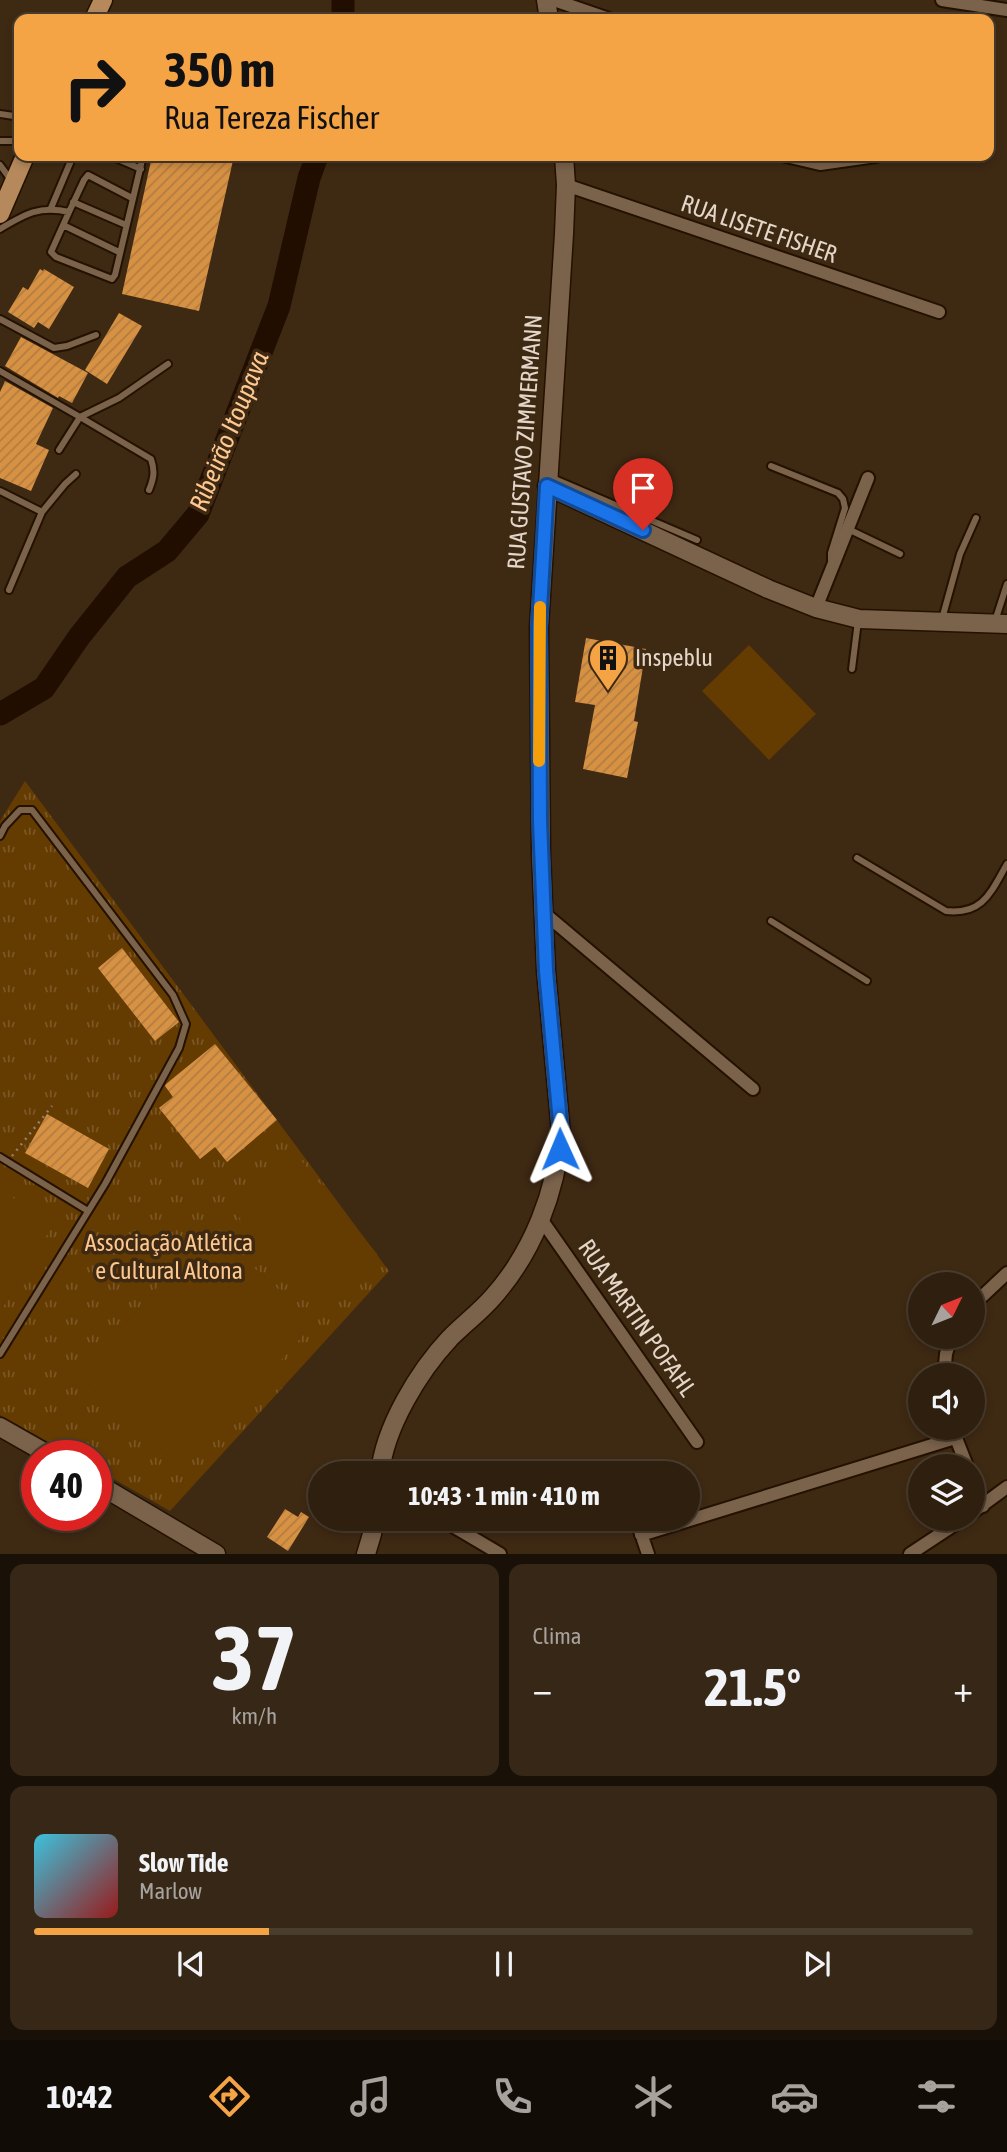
<!DOCTYPE html>
<html lang="pt">
<head>
<meta charset="utf-8">
<style>
	:root { --surface:#2e1f0e; --page:#362717; --text:#f1f3f6; --muted:#a7a29e; --line:#493d2e; --accent:#f4a345 }
	body { margin:0; font-family:"Asap Condensed",sans-serif; background:var(--page); color:var(--text); height:100vh; display:flex; flex-direction:column; font-size:26px; white-space:nowrap }
	* { box-sizing:border-box; margin:0 }
	p { font-size:23px; color:var(--muted) }
	.icon { flex:none; width:38px; height:38px; fill:none; stroke:currentColor; stroke-width:2; stroke-linecap:round; stroke-linejoin:round }
	.map { position:relative; height:1554px; overflow:hidden }
	.panel { display:flex; flex-direction:column; gap:10px; padding:10px; background:#191108; flex:1 }
	.panel>* { flex:none }
	.banner { position:absolute; left:14px; top:14px; width:980px; height:147px; border-radius:14px; box-shadow:0 4px 10px #0003,0 0 0 2px var(--line); background:#f4a345; color:#111; overflow:hidden }
	.needle { width:46px; rotate:47deg }
	.tools { position:absolute; left:908px; top:1272px; display:grid; gap:14px }
	.tools a { display:grid; place-items:center; width:77px; height:77px; border-radius:50%; background:var(--surface); box-shadow:0 4px 10px #0003,0 0 0 2px var(--line); font-size:35px }
	.speed { position:absolute; left:21px; top:1440px; display:flex; gap:14px; font-size:35px; font-weight:700; text-align:center }
	.speed>* { display:grid; place-content:center; width:91px; height:91px; border-radius:50%; background:var(--surface); box-shadow:0 4px 10px #0003,0 0 0 2px var(--line); line-height:1 }
	.speed .limit { border:10px solid #d22; background:#fff; color:#111 }
	.pin { position:absolute; display:grid; place-items:center; width:60px; height:60px; color:#fff; margin:-72px -30px; border-radius:50% 50% 50% 0; rotate:-45deg; box-shadow:0 0 7px #0007 }
	.pin .icon { rotate:45deg }
	.me { position:absolute; width:77px; margin:-38px; rotate:359deg; stroke-linejoin:round; filter:drop-shadow(0 0 5px #0008) }
	.turn { display:flex; align-items:center; gap:24px; height:147px; padding:0 35px; font-size:32px }
	.turn .icon { width:91px; height:91px; stroke-width:2.5 }
	.turn b { display:block; font-size:49px; line-height:60px }
	.big { font-size:52px; font-weight:700; line-height:1.1 }
	.panel .card { flex:1; display:flex; flex-direction:column; justify-content:center; gap:10px; min-width:0; padding:0 24px; border-radius:14px; background:var(--page) }
	.panel .dial { align-items:center; gap:0 }
	.dial b { font-size:91px; line-height:1 }
	.song { display:flex; align-items:center; gap:21px }
	.cover { width:84px; height:84px; border-radius:10px; background:linear-gradient(135deg,hsl(190 70% 55%),hsl(0 70% 35%)) }
	.played { height:7px; border-radius:4px; background:linear-gradient(90deg,var(--accent) 25%,var(--line) 25%) }
	.keys { display:flex; justify-content:space-around; direction:ltr }
	.heat { display:flex; justify-content:space-between; align-items:center; font-size:38px; direction:ltr }
	.panel .tiles { flex:1; display:grid; gap:10px; grid-template-columns:1fr 1fr }
	.card:last-child { grid-column:span 2 }
	.trip { position:absolute; left:308px; top:1461px; width:392px; height:70px; border-radius:35px; background:var(--surface); box-shadow:0 4px 10px #0003,0 0 0 2px var(--line); font-weight:700; line-height:70px; text-align:center }
	.tabs { display:flex; height:112px; justify-content:space-around; align-items:center; background:#120c06; color:var(--muted) }
	.tabs .icon { width:49px; height:49px }
	.tabs .selected { color:var(--accent) }
	.tabs b { font-size:32px; color:var(--text) }
	.map>svg:first-child { display:block }
</style>
</head>
<body>
<div class="map">
<svg width="1007" height="1554" viewBox="0 0 1007 1554">
	<defs>
		<pattern id="park-tufts" width="24" height="20" patternUnits="userSpaceOnUse" patternTransform="scale(1.75)"><rect width="24" height="20" fill="#643b01"/><path d="M3 7l-1-3M5 7V3M7 7l1-3M15 17l-1-3M17 17v-4M19 17l1-3" fill="none" stroke="#7a5725"/></pattern>
		<pattern id="building-hatch" width="6" height="6" patternUnits="userSpaceOnUse" patternTransform="scale(1.75)"><rect width="6" height="6" fill="#d79143"/><path d="M-1 1l2-2M0 6l6-6M5 7l2-2" fill="none" stroke="#b27d41"/></pattern>
	</defs>
	<rect width="100%" height="100%" fill="#3e2913"/>
	<path fill="url(#park-tufts)" d="M25,781L389,1271L170,1511L96,1469V1456H72L0,1415V821Z"/>
	<path fill="#643b01" d="M749,645L816,714L769,760L702,691Z
		M299,1158L378,1255L313,1307L234,1211Z
		M0,1190L54,1223L0,1312Z
		M210,1228L315,1322L183,1469L78,1376Z"/>
	<g fill="none" stroke-linecap="round" stroke-linejoin="round">
		<path stroke="#220e00" stroke-width="23" d="M343,19V0
			M0,714L44,688L79,637L127,577L167,551L198,514L279,306L309,178L317,156"/>
	</g>
	<path fill="url(#building-hatch)" d="M152,156H234L199,311L122,294Z
		M40,269L43,271L44,269L74,287L49,329L38,322L34,328L8,312L23,287L28,290Z
		M119,313L142,326L107,384L85,370Z
		M21,337L88,373L72,403L59,396L58,398L5,366Z
		M5,381L53,408L36,444L49,450L31,491L0,478V392Z
		M586,638L646,649L634,721L638,722L627,778L583,769L595,705L575,702Z
		M122,948L179,1022L155,1041L98,968Z
		M215,1044L277,1120L227,1162L215,1147L200,1159L159,1108L173,1097L165,1086L166,1084Z
		M47,1114L109,1149L88,1188L25,1153Z
		M285,1509L298,1517L301,1512L309,1517L288,1551L267,1537Z"/>
	<g fill="none" stroke-linecap="round" stroke-linejoin="round">
		<defs>
			<path id="lane" d="M0,114L14,116L19,113
				M0,141H19
				M111,156L141,169
				M0,165L11,180
				M73,202L126,225
				M51,208L73,156
				M69,212L84,180L88,175L132,198
				M63,225L119,252
				M0,229C25,214 40,205 69,212L51,252L56,257L112,279L115,275L143,156
				M0,319L54,348L67,346L96,335
				M0,371L80,417L119,398L168,364
				M59,450L80,417L151,459C155,471 154,478 149,490
				M771,466L838,493L843,499L845,508L831,553V560
				M550,477L697,540
				M0,491L42,512L9,590
				M42,512L65,484L76,474
				M848,529L900,554
				M942,619L960,554L976,518
				M995,621L1007,584
				M852,669L858,621
				M0,836L5,826L20,810H32L173,995L186,1024L179,1048L105,1184L0,1354
				M857,858L946,911C983,915 991,892 1007,864
				M771,921L867,981
				M0,1157L88,1211"/>
			<path id="street" d="M554,0L609,19
				M942,0L1007,10
				M786,156L820,164L876,156
				M566,185L939,312
				M816,608L868,478
				M544,913L753,1089
				M541,1219L697,1442
				M973,1305L1007,1273
				M944,1376L946,1354L951,1337
				M952,1428L967,1466
				M973,1482L983,1506
				M973,1512L1007,1487
				M441,1519L500,1554
				M636,1519L648,1554
				M641,1535L955,1438
				M910,1554L963,1519"/>
			<path id="secondary" d="M546,0L549,19
				M547,486L768,589L816,608L859,619L1007,624
				M0,1427L51,1456
				M380,1474C384,1428 419,1371 450,1338C464,1324 480,1312 493,1297C533,1252 556,1192 561,1133L546,971L541,854L539,627L564,234L566,185L564,156
				M96,1483L216,1554
				M366,1554L372,1534L374,1519"/>
			<path id="primary" d="M94,19L103,0
				M0,214L25,156"/>
		</defs>
		<use href="#lane" stroke="#241100" stroke-width="10"/>
		<use href="#street" stroke="#241100" stroke-width="16"/>
		<use href="#secondary" stroke="#241100" stroke-width="21"/>
		<use href="#primary" stroke="#241100" stroke-width="21"/>
		<path stroke="#938170" stroke-width="2.5" stroke-dasharray="2 5" stroke-linecap="butt" d="M12,1156L52,1106"/>
		<use href="#lane" stroke="#7a624b" stroke-width="6"/>
		<use href="#street" stroke="#7a624b" stroke-width="12"/>
		<use href="#secondary" stroke="#7a624b" stroke-width="18"/>
		<use href="#primary" stroke="#b5895c" stroke-width="18"/>
	</g>
	<g fill="none" stroke-linecap="round" stroke-linejoin="round">
		<defs>
			<path id="route" d="M560,1149L561,1133L546,971L540,821L539,627L547,486L643,530"/>
		</defs>
		<use href="#route" stroke="#114b97" stroke-width="18"/>
		<use href="#route" stroke="#1a73e8" stroke-width="12"/>
		<path stroke="#f59e0b" stroke-width="12" d="M539,761L540,607"/>
	</g>
	<defs>
		<symbol id="building-pin" viewBox="-11 -11 22 30"><path d="M0 17L-7.5 6A9.5 9.5 0 1 1 7.5 6Z" fill="#f4a345" stroke="#3e2913"/><path d="M-4-6H4V6H1V3H-1V6H-4ZM-2.5-4.3h1.7v1.8h-1.7ZM.8-4.3h1.7v1.8H.8ZM-2.5-1h1.7V.8h-1.7ZM.8-1h1.7V.8H.8Z" fill="#111"/></symbol>
	</defs>
	<g fill-rule="evenodd">
		<use href="#building-pin" x="586" y="636" width="44" height="60"/>
	</g>
	<g text-anchor="middle" stroke-width="7" stroke-linejoin="round" paint-order="stroke">
		<g font-size="24" fill="#e4d6c9" stroke="#3e2913">
			<text transform="translate(759 229) rotate(19)" y="8">RUA LISETE FISHER</text>
			<text transform="translate(525 442) rotate(-86)" y="8">RUA GUSTAVO ZIMMERMANN</text>
			<text transform="translate(637 1318) rotate(55)" y="8">RUA MARTIN POFAHL</text>
		</g>
		<g font-size="24" fill="#e4d6c9" stroke="#3e2913" text-anchor="start">
			<text x="635" y="666">Inspeblu</text>
		</g>
		<g font-size="24" fill="#fdc790" stroke="#3e2913">
			<text x="169" y="1251">Associação Atlética<tspan x="169" dy="28">e Cultural Altona</tspan></text>
		</g>
		<g font-size="26" font-style="italic" fill="#fec891" stroke="#3e2913">
			<text transform="translate(229 431) rotate(-68)" y="9">Ribeirão Itoupava</text>
		</g>
	</g>
</svg>
<div class="tools">
<a><svg class="needle" viewBox="-14 -14 28 28"><path d="M0-13l5 13h-10z" fill="#e53935"/><path d="M0 13l5-13h-10z" fill="#a7a29e"/></svg></a>
<a><svg class="icon" aria-label="sound" viewBox="0 0 24 24"><path d="M4 9h4l5-4v14l-5-4H4zM17 9q2 3 0 6"/></svg></a>
<a><svg class="icon" aria-label="layers" viewBox="0 0 24 24"><path d="M12 4l9 5-9 5-9-5zM3 14l9 5 9-5"/></svg></a>
</div>
<div class="speed"><div class="limit">40</div></div>
<div class="pin" style="left:643px;top:530px;background:#d93025"><svg class="icon" aria-label="arrive" viewBox="0 0 24 24"><path d="M6 21V4h12l-3 4 3 4H6"/></svg></div>
<svg class="me" style="left:560px;top:1149px" viewBox="-20 -20 40 40"><path d="M0-17L14 15 0 8-14 15z" fill="#1a73e8" stroke="#fff" stroke-width="4"/></svg>
<div class="trip">10:43 · 1 min · 410 m</div>
<div class="banner">
<div class="turn"><svg class="icon" aria-label="right" viewBox="0 0 24 24"><path d="M7 20v-9h11M14 6l5 5-5 5"/></svg><div><b>350 m</b>Rua Tereza Fischer</div></div>
</div>
</div>
<section class="panel">
<div class="tiles">
<div class="card dial"><b>37</b><p>km/h</p></div>
<div class="card"><p>Clima</p>
<div class="heat"><a>−</a><b class="big">21.5°</b><a>+</a></div>
</div>
<div class="card">
<div class="song"><i class="cover"></i><div><b>Slow Tide</b><p>Marlow</p></div></div>
<div class="played"></div>
<div class="keys"><svg class="icon" aria-label="previous" viewBox="0 0 24 24"><path d="M18 5L8 12l10 7zM5 5v14"/></svg><svg class="icon" aria-label="pause" viewBox="0 0 24 24"><path d="M8 5v14M16 5v14"/></svg><svg class="icon" aria-label="next" viewBox="0 0 24 24"><path d="M6 5l10 7-10 7zM19 5v14"/></svg></div>
</div>
</div>
</section>
<nav class="tabs">
<b>10:42</b>
<svg class="icon selected" aria-label="directions" viewBox="0 0 24 24"><path d="M12 3l9 9-9 9-9-9zM9 14v-3h6M13 9l2 2-2 2"/></svg>
<svg class="icon" aria-label="music" viewBox="0 0 24 24"><path d="M9 18V5l10-2v13"/><circle cx="6" cy="18" r="3"/><circle cx="16" cy="16" r="3"/></svg>
<svg class="icon" aria-label="phone" viewBox="0 0 24 24"><path d="M5 4h4l2 5-3 2q2 4 5 5l2-3 5 2v4C11 20 4 13 5 4z"/></svg>
<svg class="icon" aria-label="climate" viewBox="0 0 24 24"><path d="M12 3v18M4 7l16 10M4 17L20 7"/></svg>
<svg class="icon" aria-label="car" viewBox="0 0 24 24"><path d="M5 17H2v-5l4-1 3-4h7l3 4 3 1v5h-3M9 17h6M6 11h13"/><circle cx="7" cy="17" r="2"/><circle cx="17" cy="17" r="2"/></svg>
<svg class="icon" aria-label="filters" viewBox="0 0 24 24"><path d="M4 7h16M4 17h16"/><circle cx="9" cy="7" r="2"/><circle cx="15" cy="17" r="2"/></svg>
</nav>
</body>
</html>
